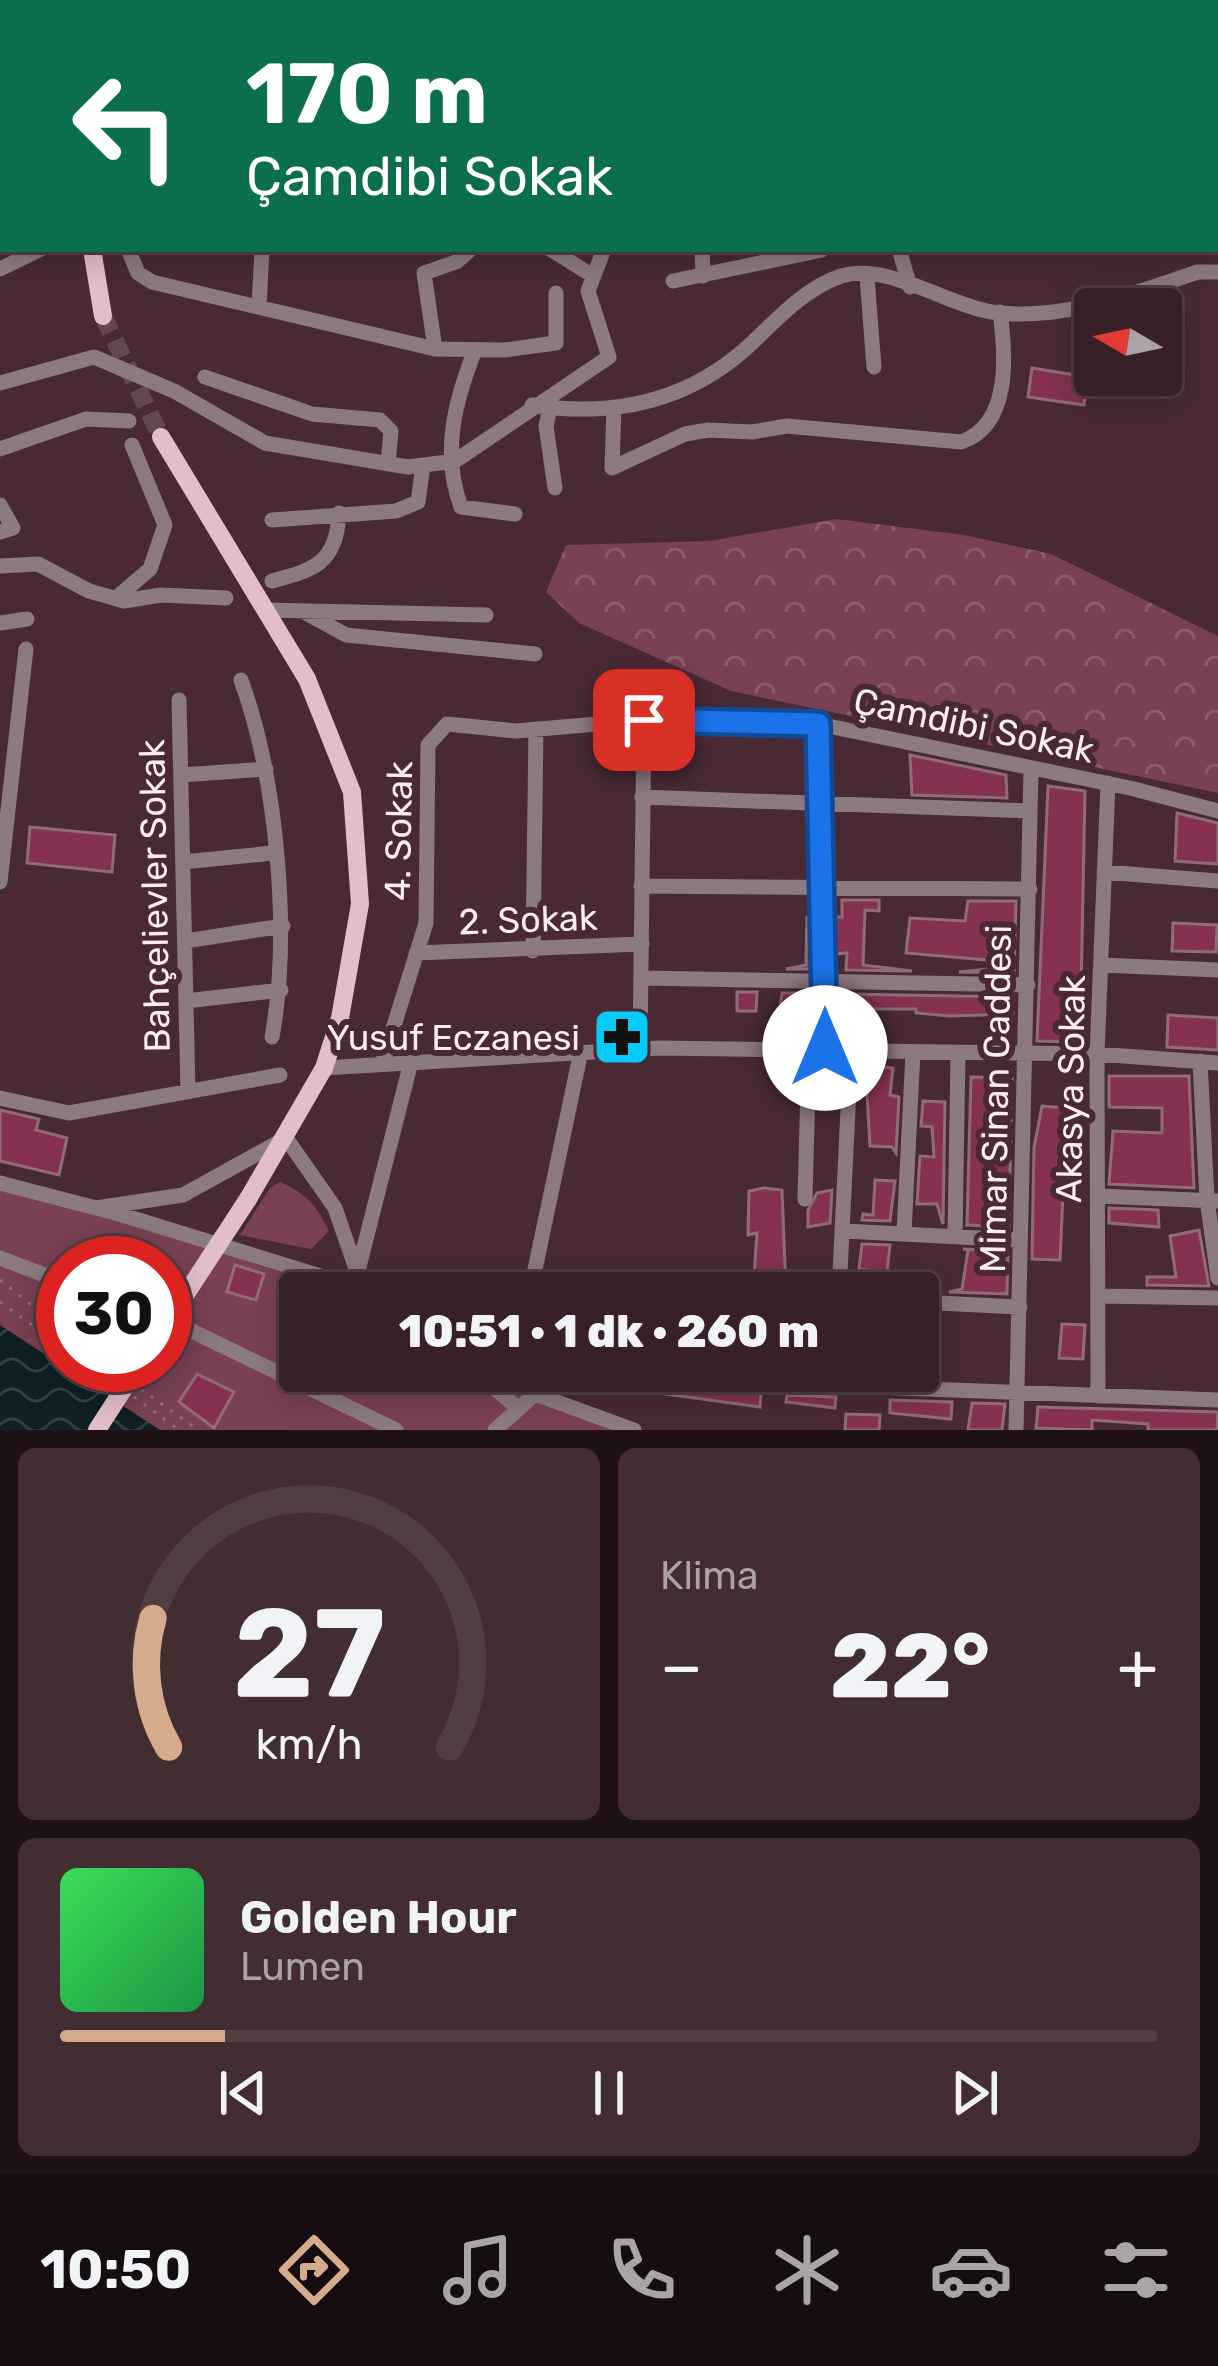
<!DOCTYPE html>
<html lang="tr">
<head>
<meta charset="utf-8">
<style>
	:root { --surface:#372027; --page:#422d33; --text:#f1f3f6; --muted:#aaa3a7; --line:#513e44; --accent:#d6ab8b }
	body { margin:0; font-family:Rubik,sans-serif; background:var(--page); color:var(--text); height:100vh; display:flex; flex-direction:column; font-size:45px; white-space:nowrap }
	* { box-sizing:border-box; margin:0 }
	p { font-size:39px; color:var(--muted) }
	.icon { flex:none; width:66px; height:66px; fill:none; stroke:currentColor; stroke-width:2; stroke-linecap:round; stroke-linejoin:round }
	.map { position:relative; height:1430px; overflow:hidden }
	.details { display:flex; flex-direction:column; gap:18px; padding:18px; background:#1e1215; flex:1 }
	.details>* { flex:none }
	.top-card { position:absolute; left:0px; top:0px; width:1218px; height:252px; box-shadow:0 6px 30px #0003,0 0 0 3px var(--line); background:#0b6e4f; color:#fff; overflow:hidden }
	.needle { width:78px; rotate:279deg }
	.controls { position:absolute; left:1074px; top:288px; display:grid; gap:24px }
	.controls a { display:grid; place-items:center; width:108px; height:108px; border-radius:12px; background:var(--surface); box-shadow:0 6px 30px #0003,0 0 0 3px var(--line); font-size:60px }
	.speed { position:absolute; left:36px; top:1236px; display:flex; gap:24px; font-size:60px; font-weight:700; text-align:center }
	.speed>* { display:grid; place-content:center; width:156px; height:156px; border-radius:50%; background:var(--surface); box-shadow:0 6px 30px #0003,0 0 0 3px var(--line); line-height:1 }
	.speed .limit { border:18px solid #d22; background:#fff; color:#111 }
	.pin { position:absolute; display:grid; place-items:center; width:102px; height:102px; color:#fff; margin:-51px; border-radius:24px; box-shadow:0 6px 18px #0006 }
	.me { position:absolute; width:132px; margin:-66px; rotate:0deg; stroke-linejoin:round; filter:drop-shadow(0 0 9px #0008) }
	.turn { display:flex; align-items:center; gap:42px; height:252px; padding:0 48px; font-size:54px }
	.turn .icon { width:156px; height:156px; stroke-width:2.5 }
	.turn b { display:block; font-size:84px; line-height:102px }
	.big { font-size:90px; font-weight:800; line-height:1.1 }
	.details .widget { flex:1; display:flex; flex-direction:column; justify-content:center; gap:18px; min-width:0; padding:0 42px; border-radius:18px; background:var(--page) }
	.details .dial { align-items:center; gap:0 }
	.dial svg { height:312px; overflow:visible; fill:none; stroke:var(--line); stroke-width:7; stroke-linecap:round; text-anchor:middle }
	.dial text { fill:var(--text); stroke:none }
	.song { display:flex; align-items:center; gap:36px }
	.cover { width:144px; height:144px; border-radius:18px; background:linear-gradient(135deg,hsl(130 70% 55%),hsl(140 70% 35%)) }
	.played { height:12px; border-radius:6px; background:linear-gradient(90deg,var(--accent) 15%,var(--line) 15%) }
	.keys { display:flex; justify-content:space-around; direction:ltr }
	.heat { display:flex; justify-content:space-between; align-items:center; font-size:66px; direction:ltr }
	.details .tiles { flex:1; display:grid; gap:18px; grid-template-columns:1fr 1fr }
	.widget:last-child { grid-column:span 2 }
	.trip { position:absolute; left:279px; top:1272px; width:660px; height:120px; border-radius:12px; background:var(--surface); box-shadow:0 6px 30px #0003,0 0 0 3px var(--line); font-weight:800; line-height:120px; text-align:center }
	.tab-bar { display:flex; height:192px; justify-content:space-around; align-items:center; background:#160d10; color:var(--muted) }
	.tab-bar .icon { width:84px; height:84px }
	.tab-bar .on { color:var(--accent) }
	.tab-bar b { font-size:54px; color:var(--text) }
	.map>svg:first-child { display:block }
</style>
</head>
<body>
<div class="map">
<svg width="1218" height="1430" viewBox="0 0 1218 1430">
	<defs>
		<pattern id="forest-crowns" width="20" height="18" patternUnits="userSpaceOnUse" patternTransform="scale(3)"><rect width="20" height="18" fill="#7a4054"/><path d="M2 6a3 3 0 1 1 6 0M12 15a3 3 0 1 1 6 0" fill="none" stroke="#8e5c6d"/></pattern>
		<pattern id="water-waves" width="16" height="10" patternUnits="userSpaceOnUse" patternTransform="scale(3)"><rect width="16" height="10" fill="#0f1f25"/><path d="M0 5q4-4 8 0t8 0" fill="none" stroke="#334045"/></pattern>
	</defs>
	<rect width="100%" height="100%" fill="#492a34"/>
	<path fill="#7a4054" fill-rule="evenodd" d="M0,1181L345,1293H300V1371H508L622,1430H76L0,1386ZM63,1263H165V1365H63Z
		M280,1182C306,1193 317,1206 329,1231L311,1249L240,1235L270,1188Z"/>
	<path fill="url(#forest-crowns)" d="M836,519L964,535L1051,554L1218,636V793L731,691L579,623L546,592L566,545L710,541Z"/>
	<path fill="url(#water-waves)" d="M0,1325L160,1430H0Z"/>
	<path fill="#863152" stroke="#906c77" stroke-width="3" d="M1032,368L1088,377L1084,405L1028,397Z
		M910,755L1006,775L1007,798L912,795Z
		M1048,786L1085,791L1080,1042L1037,1041Z
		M1177,813L1218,823V864L1175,861Z
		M30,827L115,835L112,872L27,863Z
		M842,900H879V911L865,910L863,965L912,971L846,970L847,953L835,954L834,917H842Z
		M968,901H1016L1014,973L959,972L998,968V961L906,953L910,918L965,921Z
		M807,916L811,969H786L806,965Z
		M1173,923L1217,925L1216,952L1172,951Z
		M737,992H757L756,1011H737Z
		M782,993H812V1013L779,1016Z
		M845,994L1014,997L1013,1014L949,1016L916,1013V1009H844Z
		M1168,1015L1218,1018V1050L1167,1047Z
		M875,1066L893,1068L890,1095L899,1097L896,1153L892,1147L870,1146L867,1094Z
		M1109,1076H1189L1194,1188L1109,1184L1113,1131L1162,1133V1108L1109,1107Z
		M971,1077L1012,1078L1009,1227L967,1225Z
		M923,1101L945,1102L943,1224L937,1204H917L920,1156L934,1157L932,1127L921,1126Z
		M1042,1106L1067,1108L1060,1260L1032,1259L1034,1148Z
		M0,1110L39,1119L36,1130L67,1138L59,1175L0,1161Z
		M875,1180L895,1181L890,1221L862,1220L863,1214L873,1215Z
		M764,1188L782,1190L786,1291H753L757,1233L748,1235L749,1191Z
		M832,1190L830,1223L808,1227V1210L817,1193Z
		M1109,1208L1158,1210L1159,1227L1109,1223Z
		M1199,1230L1209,1286L1147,1285V1277H1176L1170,1236Z
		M862,1244L890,1245L887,1272L859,1269Z
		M963,1249L1008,1251L1007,1294L949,1292L962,1289L968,1250Z
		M235,1265L264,1274L256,1300L227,1292Z
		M1062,1324L1085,1325L1083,1359L1059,1358Z
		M649,1371H679L690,1383L761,1392L760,1407L644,1391Z
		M197,1374L234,1392L214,1428L179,1402Z
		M787,1395L836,1397L835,1408L786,1402Z
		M890,1400L952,1402L951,1419L890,1413Z
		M972,1403L1005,1404L1002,1430H968Z
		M1038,1407L1218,1412L1217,1430H1148V1424L1092,1420V1430L1036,1428Z
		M846,1414L880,1415L879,1430H845Z"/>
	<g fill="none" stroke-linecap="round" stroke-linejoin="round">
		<path stroke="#644750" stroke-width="18" stroke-dasharray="18 9" stroke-linecap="butt" d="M103,316L161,437"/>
		<path stroke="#8b717a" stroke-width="3" stroke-dasharray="3 9" stroke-linecap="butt" d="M0,1280L48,1318H63
			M0,1302L63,1347
			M89,1365L112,1381
			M141,1389L198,1430
			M134,1397L179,1430"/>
		<path stroke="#8b7a7f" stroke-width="15" d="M858,0V3
			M669,2L670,0
			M75,3L77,0
			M272,3L277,0
			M413,3L418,0
			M597,3L603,0
			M735,3L737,0
			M781,3V0
			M0,78L3,75
			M128,249L138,273L152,282L435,349L504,350L556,343V293
			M550,249L593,276
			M702,249L703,276
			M899,249L910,287
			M0,269L41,249
			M867,277L874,367
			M673,281L822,250
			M259,307L262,249
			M435,349L424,273L456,262L471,249
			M475,350C455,401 441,453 461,507L515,514
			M205,377L312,414L380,420L391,431L388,464
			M0,383L94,357L174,391L265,443L408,467L455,461L609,357L588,291L604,249
			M532,405C616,418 691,401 753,342C777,319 807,287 841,276C888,262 946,305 992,312C1062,322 1133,293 1198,272H1218
			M614,407L612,468L685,434L708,430L752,432L787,426L961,442C1011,425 1006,356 1000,312
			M550,408L546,426L555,488
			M0,449L86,419L129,421
			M0,505L13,528L0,532
			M272,520L396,511L418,502L423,465
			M0,566L38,564L89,591L124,601L161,595L226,598
			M272,581C314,570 337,563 339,513
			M116,598L150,569L165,525L132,445
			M265,610L486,615
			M302,611L346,635L535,654
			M0,623L27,619
			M241,680C277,779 291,933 272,1037
			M179,700L188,1092
			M818,724L825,1048
			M181,775L266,769
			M642,797L1030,811
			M183,862L273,853
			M1104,872L1218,881
			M0,882L26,649
			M641,886L1030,889
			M185,941L283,926
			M533,951L536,729
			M416,953L642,944
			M1102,965L1218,970
			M643,978L1028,985
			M186,1001L281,990
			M640,1049L644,720
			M1200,1061L1207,1200L1218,1278
			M382,1064L426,923L428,745L447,724L516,731L678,717L818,724L1130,788L1218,811
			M324,1068L660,1048L1097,1054L1218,1063
			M0,1098L69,1113L280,1075
			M0,1183L119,1214L363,1289
			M1099,1196L1218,1201
			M805,1199L809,1048
			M96,1208L183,1195L286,1138L335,1208L363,1289L371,1293
			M844,1231L1019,1240
			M904,1233L913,1052
			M955,1236L958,1053
			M0,1258L63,1282
			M359,1267L411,1062
			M530,1293L580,1056
			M839,1293L851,1049
			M1099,1296L1218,1298
			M918,1302L1020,1307
			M165,1318L396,1430
			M496,1371L494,1388L518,1408
			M691,1371L798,1384L1218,1400
			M535,1394L634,1430
			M1098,1396L1097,1054L1108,783
			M495,1430L535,1394L537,1371
			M1016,1430L1031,770"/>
		<path stroke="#e1bec8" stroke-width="18" d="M157,3L159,0
			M92,249L103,316
			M161,437L307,679L352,792L360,904L340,1018L324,1068L248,1199"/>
		<path stroke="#e1bec8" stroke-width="18" d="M165,1326L248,1199
			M97,1430L139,1365"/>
	</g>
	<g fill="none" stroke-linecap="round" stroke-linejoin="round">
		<defs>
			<path id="route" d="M644,720L818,724L825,1048"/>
		</defs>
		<use href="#route" stroke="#114b97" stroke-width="30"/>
		<use href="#route" stroke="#1a73e8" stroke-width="21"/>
	</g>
	<defs>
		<symbol id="pharmacy-square" viewBox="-11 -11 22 22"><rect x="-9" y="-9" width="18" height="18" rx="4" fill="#06cbf9" stroke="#492a34"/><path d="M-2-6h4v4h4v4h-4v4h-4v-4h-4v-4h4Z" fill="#111"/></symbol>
	</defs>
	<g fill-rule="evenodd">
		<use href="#pharmacy-square" x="589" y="1004" width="66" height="66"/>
	</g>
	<g text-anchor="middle" stroke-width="12" stroke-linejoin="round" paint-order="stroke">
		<g font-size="36" fill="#feedf2" stroke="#492a34">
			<text transform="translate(974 725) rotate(12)" y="13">Çamdibi Sokak</text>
			<text transform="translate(398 831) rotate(-89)" y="13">4. Sokak</text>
			<text transform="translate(154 896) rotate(-91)" y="13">Bahçelievler Sokak</text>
			<text transform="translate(528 919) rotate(-2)" y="13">2. Sokak</text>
			<text transform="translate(1070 1089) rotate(-89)" y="13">Akasya Sokak</text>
			<text transform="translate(995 1099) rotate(-89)" y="13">Mimar Sinan Caddesi</text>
		</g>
		<g font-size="36" fill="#feedf2" stroke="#492a34" text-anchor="end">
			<text x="580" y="1050">Yusuf Eczanesi</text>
		</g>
	</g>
</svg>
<div class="controls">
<a><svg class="needle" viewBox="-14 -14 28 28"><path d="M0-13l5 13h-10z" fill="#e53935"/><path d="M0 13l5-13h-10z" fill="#aaa3a7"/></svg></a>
</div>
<div class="speed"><div class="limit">30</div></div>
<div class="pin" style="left:644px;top:720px;background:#d93025"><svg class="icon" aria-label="arrive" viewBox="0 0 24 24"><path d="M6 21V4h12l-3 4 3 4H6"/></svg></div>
<svg class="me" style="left:825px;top:1048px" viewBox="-20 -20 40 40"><circle r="19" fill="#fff"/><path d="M0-13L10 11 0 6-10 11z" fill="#1a73e8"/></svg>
<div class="trip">10:51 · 1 dk · 260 m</div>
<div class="top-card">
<div class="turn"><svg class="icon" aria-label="left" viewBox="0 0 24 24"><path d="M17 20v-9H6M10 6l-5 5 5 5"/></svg><div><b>170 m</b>Çamdibi Sokak</div></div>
</div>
</div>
<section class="details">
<div class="tiles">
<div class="widget dial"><svg viewBox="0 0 100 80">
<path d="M14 69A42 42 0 1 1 86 69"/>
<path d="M14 69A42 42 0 0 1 10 36" stroke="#d6ab8b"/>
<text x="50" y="56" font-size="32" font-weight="700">27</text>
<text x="50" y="72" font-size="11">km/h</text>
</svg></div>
<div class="widget"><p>Klima</p>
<div class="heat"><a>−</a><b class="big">22°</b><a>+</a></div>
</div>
<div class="widget">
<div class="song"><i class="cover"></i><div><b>Golden Hour</b><p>Lumen</p></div></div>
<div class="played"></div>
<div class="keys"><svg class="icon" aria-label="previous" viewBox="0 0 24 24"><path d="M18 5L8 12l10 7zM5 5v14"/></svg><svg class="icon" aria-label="pause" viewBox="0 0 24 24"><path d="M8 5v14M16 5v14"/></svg><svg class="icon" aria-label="next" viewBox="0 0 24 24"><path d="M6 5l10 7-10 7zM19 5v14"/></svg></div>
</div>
</div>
</section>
<nav class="tab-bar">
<b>10:50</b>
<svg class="icon on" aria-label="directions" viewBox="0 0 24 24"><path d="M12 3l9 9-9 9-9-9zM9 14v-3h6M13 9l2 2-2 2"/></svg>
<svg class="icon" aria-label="music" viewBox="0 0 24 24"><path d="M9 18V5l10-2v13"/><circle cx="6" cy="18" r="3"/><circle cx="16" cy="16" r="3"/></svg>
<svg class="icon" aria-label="phone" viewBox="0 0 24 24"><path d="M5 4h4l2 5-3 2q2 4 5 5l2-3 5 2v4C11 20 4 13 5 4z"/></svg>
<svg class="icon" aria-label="climate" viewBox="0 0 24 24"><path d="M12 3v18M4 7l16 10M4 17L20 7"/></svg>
<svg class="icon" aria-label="car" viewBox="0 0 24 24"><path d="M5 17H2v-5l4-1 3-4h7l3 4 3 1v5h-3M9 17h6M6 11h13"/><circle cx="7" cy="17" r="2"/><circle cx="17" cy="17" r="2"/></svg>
<svg class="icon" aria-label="filters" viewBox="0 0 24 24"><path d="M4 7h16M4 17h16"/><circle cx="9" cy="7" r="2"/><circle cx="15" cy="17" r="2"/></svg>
</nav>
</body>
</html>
